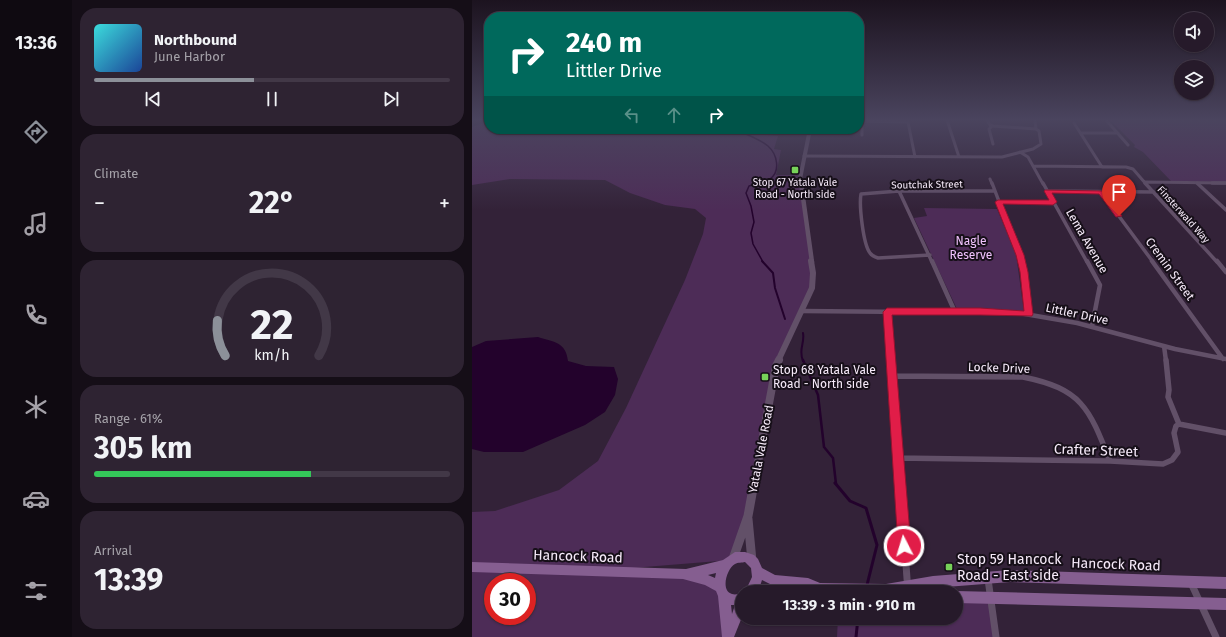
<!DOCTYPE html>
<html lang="en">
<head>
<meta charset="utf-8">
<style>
	:root { --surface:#261a2a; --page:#2e2332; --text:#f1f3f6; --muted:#a4a1a8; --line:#423847; --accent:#8c9099 }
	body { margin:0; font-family:"Fira Sans",sans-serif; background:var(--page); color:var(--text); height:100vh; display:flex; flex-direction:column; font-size:15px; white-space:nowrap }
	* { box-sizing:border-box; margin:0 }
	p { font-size:13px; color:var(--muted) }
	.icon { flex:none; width:22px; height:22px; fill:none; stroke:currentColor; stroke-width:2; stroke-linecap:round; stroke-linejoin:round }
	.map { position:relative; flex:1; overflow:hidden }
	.details { display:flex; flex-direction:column; gap:8px; padding:8px; background:#150e17; width:400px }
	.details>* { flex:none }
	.guide { position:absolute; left:12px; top:12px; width:380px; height:122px; border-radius:16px; box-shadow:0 1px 3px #0004,0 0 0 1px var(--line); background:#00695c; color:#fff; overflow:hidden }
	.buttons { position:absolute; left:702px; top:12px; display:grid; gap:8px }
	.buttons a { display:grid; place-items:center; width:40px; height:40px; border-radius:50%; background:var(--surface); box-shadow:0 1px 3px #0004,0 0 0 1px var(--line); font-size:20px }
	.speed { position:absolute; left:12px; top:573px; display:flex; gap:8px; font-size:20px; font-weight:700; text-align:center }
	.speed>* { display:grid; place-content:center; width:52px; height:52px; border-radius:50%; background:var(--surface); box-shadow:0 1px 3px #0004,0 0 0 1px var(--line); line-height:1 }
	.speed .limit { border:6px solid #d22; background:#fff; color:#111 }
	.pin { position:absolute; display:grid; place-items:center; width:34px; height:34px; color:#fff; margin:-41px -17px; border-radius:50% 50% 50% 0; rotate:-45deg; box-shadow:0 0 4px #0007 }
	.pin .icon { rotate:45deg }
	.me { position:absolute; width:44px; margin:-22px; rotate:355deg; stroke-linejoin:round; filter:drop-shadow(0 0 3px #0008) }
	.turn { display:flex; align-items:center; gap:14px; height:84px; padding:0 16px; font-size:18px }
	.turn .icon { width:52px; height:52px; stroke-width:2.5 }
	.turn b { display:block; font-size:28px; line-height:34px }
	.lanes { display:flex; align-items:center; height:38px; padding:0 16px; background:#0003; justify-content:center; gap:20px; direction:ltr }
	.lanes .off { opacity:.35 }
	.big { font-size:30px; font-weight:700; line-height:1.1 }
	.details .card { flex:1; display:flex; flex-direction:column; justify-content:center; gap:6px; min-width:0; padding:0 14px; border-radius:16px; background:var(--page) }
	.details .dial { align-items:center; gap:0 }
	.dial svg { height:104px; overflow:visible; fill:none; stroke:var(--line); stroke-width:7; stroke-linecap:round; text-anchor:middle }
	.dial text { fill:var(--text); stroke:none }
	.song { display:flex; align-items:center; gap:12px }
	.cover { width:48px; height:48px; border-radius:6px; background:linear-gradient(135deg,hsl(180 70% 55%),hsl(220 70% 35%)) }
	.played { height:4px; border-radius:2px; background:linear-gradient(90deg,var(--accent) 45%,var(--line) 45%) }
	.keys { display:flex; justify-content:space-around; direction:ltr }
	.heat { display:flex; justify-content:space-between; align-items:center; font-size:22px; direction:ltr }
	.charge { height:6px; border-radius:3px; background:linear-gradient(90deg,#34c759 61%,var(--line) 0) }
	.trip { position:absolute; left:263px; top:585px; width:228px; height:40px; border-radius:20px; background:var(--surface); box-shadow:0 1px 3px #0004,0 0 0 1px var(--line); font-weight:700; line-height:40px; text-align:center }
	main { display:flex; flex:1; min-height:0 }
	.tab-bar { display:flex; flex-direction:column; width:72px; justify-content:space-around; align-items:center; background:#0f0a11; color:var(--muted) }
	.tab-bar .icon { width:28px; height:28px }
	.tab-bar .active { color:var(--accent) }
	.tab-bar b { font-size:18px; color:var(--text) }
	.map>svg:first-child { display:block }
</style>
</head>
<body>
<main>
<nav class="tab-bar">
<b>13:36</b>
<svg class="icon active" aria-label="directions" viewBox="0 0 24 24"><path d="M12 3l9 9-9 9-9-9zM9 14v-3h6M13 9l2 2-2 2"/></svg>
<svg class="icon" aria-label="music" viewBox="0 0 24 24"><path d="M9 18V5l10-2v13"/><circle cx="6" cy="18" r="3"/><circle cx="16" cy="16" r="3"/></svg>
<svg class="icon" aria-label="phone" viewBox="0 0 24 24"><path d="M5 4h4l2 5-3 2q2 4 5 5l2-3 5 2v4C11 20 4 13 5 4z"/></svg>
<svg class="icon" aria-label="climate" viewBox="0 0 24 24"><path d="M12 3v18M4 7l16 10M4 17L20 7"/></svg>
<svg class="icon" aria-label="car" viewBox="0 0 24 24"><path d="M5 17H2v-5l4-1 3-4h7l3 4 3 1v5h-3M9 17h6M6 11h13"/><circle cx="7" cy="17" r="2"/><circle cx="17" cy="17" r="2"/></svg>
<svg class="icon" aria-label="filters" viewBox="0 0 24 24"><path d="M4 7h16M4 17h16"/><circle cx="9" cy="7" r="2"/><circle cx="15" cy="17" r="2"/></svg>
</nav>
<section class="details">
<div class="card">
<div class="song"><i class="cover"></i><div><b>Northbound</b><p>June Harbor</p></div></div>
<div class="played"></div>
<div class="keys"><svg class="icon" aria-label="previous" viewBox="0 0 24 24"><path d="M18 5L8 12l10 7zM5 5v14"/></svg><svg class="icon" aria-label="pause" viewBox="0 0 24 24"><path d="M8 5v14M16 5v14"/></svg><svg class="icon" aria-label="next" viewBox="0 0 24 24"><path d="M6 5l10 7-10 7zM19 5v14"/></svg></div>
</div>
<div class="card"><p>Climate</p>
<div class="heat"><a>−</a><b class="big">22°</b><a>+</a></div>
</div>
<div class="card dial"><svg viewBox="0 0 100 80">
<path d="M14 69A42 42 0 1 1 86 69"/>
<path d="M14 69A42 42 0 0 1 8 42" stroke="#8c9099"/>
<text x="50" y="56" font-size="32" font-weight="700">22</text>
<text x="50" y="72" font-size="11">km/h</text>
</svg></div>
<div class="card"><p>Range · 61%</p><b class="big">305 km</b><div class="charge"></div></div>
<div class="card"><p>Arrival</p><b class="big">13:39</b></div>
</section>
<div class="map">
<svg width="754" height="637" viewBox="0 0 754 637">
	<rect width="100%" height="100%" fill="#332238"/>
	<path fill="#4d2c57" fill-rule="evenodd" d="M638,120H754V182L699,181L671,152L662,147L663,145Z
		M17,121V129H280L278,134L306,136L302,149L309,150L304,175H328L341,273L340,288L309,352L277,528L259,560L123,571L211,574L248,587L256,637H0V512L23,511L87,490L126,461L154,408L213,280L231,234L234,218L223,209L193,205L158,193L133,180L38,179L0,185V127ZM21,582H55V616H21Z
		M452,208L525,209L544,254L552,312L485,309L442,218L455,216Z
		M484,597H519L524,637H365L366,618H484Z"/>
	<path fill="#23022c" d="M66,337C82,342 94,342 96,361L114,366L142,367L146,379L143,395L133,412L113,425L51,452H12L0,449V347L14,341Z"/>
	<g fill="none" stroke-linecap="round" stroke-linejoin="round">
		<path stroke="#23022c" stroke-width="1.5" d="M262,129C273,134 286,138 296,146C305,154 309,171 298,179C292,183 284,184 277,186L274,193L279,206L282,222L279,233L281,244L291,262"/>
		<path stroke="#23022c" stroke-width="2" d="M290,261L301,273L303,288L313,319
			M331,333C333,344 326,349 331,361"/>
		<path stroke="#23022c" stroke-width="2.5" d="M331,360L346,395L352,447L361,458L364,484"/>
		<path stroke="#23022c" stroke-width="3" d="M363,483L378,501L394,508L405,545L395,585
			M384,637L386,618"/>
		<path stroke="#625068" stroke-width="3" d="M475,120L487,157
			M515,120L518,125L521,126L564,129
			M634,120L656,145
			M387,121L436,122L443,157
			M390,121V135
			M602,123L630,167
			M520,126L517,129L521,144
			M609,133H646
			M548,152L556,157L571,184
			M332,156L530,157L561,149L569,144L567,131L564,129L563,120
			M561,166L654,167L661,169L674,184
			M518,179L520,184
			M673,182L754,183"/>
		<path stroke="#625068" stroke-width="3.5" d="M520,183L550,262
			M571,183L615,262
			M673,183L745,262
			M725,183L754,210
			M740,183H754
			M427,191L460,262
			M576,191L682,192
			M629,192L681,262
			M526,202H581
			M458,255L406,258C403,257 400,256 398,253C391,244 387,205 389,194L427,191H522"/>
		<path stroke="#625068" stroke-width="4.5" d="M460,261L483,312
			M550,261L557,314
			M615,261L628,285L620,326
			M680,261L751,359
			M745,261L754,272
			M330,311L547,313L605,323L703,349L754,359
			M415,312L419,361
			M692,346L694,361"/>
		<path stroke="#625068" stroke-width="5.5" d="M419,360L428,484
			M694,360L697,390L696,397L707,424
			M420,376L551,377C610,389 617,408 638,461
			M707,424L754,433
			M425,458L638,461L691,464L700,460L706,452L702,433L704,426L707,424"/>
		<path stroke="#625068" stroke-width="7" d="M428,483L436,592
			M516,579L524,637
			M719,583L744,637"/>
		<path stroke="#625068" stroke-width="4" d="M329,184L328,179L338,129"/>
		<path stroke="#625068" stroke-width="4.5" d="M329,183L340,262"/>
		<path stroke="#625068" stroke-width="6" d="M306,361L340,288L341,273L339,261"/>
		<path stroke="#625068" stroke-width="8" d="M282,484L304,366L307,360"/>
		<path stroke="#625068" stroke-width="9" d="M276,519L280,561
			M261,559L276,516L282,483"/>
		<path fill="#855e90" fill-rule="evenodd" d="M263,552H273L282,555L286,559L290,568L303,575L336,578L348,583L414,584L461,576L538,570L754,577V589L538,582L461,588L435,592H273L280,577L279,568L273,562C270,563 266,562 263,564C255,568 248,591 260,594C263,595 267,594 270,593V617L262,637H250L246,596L244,591L233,585L211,579L0,572V562L214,569L251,560ZM244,573L243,578L236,575ZM290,580L298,584H299L288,586ZM259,605H263L260,614Z
			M484,591L754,598V610L484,603V592H482Z"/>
	</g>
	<linearGradient id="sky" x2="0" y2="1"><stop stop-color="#1c131f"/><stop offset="0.57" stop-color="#4a445e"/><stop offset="1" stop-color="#4a445e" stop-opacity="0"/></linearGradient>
	<rect width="754" height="210" fill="url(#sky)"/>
	<path fill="#e11d48" stroke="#92132f" d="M573,190L631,191L650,216L644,217L627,194L580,193L585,202L581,205L531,204L552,255L556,272L561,314L560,316L508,315H420L439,546L437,551L432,553L428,551L426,546L411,312L415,308H508L552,311L548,272L544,255L523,202L526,200H577L572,191Z"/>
	<g fill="#77d259" stroke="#160f18" stroke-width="1.5">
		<rect x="319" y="166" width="8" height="8" rx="2"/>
		<rect x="289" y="373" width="8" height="8" rx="2"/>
		<rect x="473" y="563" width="8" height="8" rx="2"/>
	</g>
	<g text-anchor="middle" stroke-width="4" stroke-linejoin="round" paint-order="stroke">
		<g font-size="10" fill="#f7ebfa" stroke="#160f18">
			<text x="323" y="186">Stop 67 Yatala Vale<tspan x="323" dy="12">Road - North side</tspan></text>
		</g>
		<g font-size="10" fill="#f7ebfa" stroke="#160f18">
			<text transform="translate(455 184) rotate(-1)" y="4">Soutchak Street</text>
			<text transform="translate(712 214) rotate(48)" y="4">Finsterwald Way</text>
		</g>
		<g font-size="12" fill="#f0c2fd" stroke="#160f18">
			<text x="499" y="245">Nagle<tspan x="499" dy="14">Reserve</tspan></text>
		</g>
		<g font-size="12" fill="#f7ebfa" stroke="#160f18">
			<text transform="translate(615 241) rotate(60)" y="4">Lema Avenue</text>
			<text transform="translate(698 269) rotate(54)" y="4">Cremin Street</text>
			<text transform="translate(605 314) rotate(12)" y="4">Littler Drive</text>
			<text transform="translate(527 368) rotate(2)" y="4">Locke Drive</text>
			<text transform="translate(289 449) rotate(-79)" y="4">Yatala Vale Road</text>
		</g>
		<g font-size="12" fill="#f7ebfa" stroke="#160f18" text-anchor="start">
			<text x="301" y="374">Stop 68 Yatala Vale<tspan x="301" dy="14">Road - North side</tspan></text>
		</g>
		<g font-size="14" fill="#f7ebfa" stroke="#160f18">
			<text transform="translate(624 450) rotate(2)" y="5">Crafter Street</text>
			<text transform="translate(106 556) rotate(2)" y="5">Hancock Road</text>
			<text transform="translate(644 564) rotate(2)" y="5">Hancock Road</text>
		</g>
		<g font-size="14" fill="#f7ebfa" stroke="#160f18" text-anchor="start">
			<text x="485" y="564">Stop 59 Hancock<tspan x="485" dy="16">Road - East side</tspan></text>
		</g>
	</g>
</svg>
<div class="buttons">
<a><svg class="icon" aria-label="sound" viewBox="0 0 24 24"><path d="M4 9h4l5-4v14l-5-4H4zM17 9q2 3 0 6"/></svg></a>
<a><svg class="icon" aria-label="layers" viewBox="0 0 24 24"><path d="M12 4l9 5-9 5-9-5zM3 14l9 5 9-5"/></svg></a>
</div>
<div class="speed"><div class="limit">30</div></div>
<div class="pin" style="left:647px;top:216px;background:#d93025"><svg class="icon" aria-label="arrive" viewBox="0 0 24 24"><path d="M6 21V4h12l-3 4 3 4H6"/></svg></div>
<svg class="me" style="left:432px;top:546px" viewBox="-20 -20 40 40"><circle r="17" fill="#e11d48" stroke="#fff" stroke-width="3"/><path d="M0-11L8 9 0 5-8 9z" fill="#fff"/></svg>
<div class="trip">13:39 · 3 min · 910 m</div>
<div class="guide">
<div class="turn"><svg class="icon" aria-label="right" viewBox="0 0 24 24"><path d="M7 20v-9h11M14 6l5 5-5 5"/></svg><div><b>240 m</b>Littler Drive</div></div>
<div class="lanes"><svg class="icon off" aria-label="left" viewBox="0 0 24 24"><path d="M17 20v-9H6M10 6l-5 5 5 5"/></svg><svg class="icon off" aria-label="ahead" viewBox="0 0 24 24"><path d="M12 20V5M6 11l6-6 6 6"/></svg><svg class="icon" aria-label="right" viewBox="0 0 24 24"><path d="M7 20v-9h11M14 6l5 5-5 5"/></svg></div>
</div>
</div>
</main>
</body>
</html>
